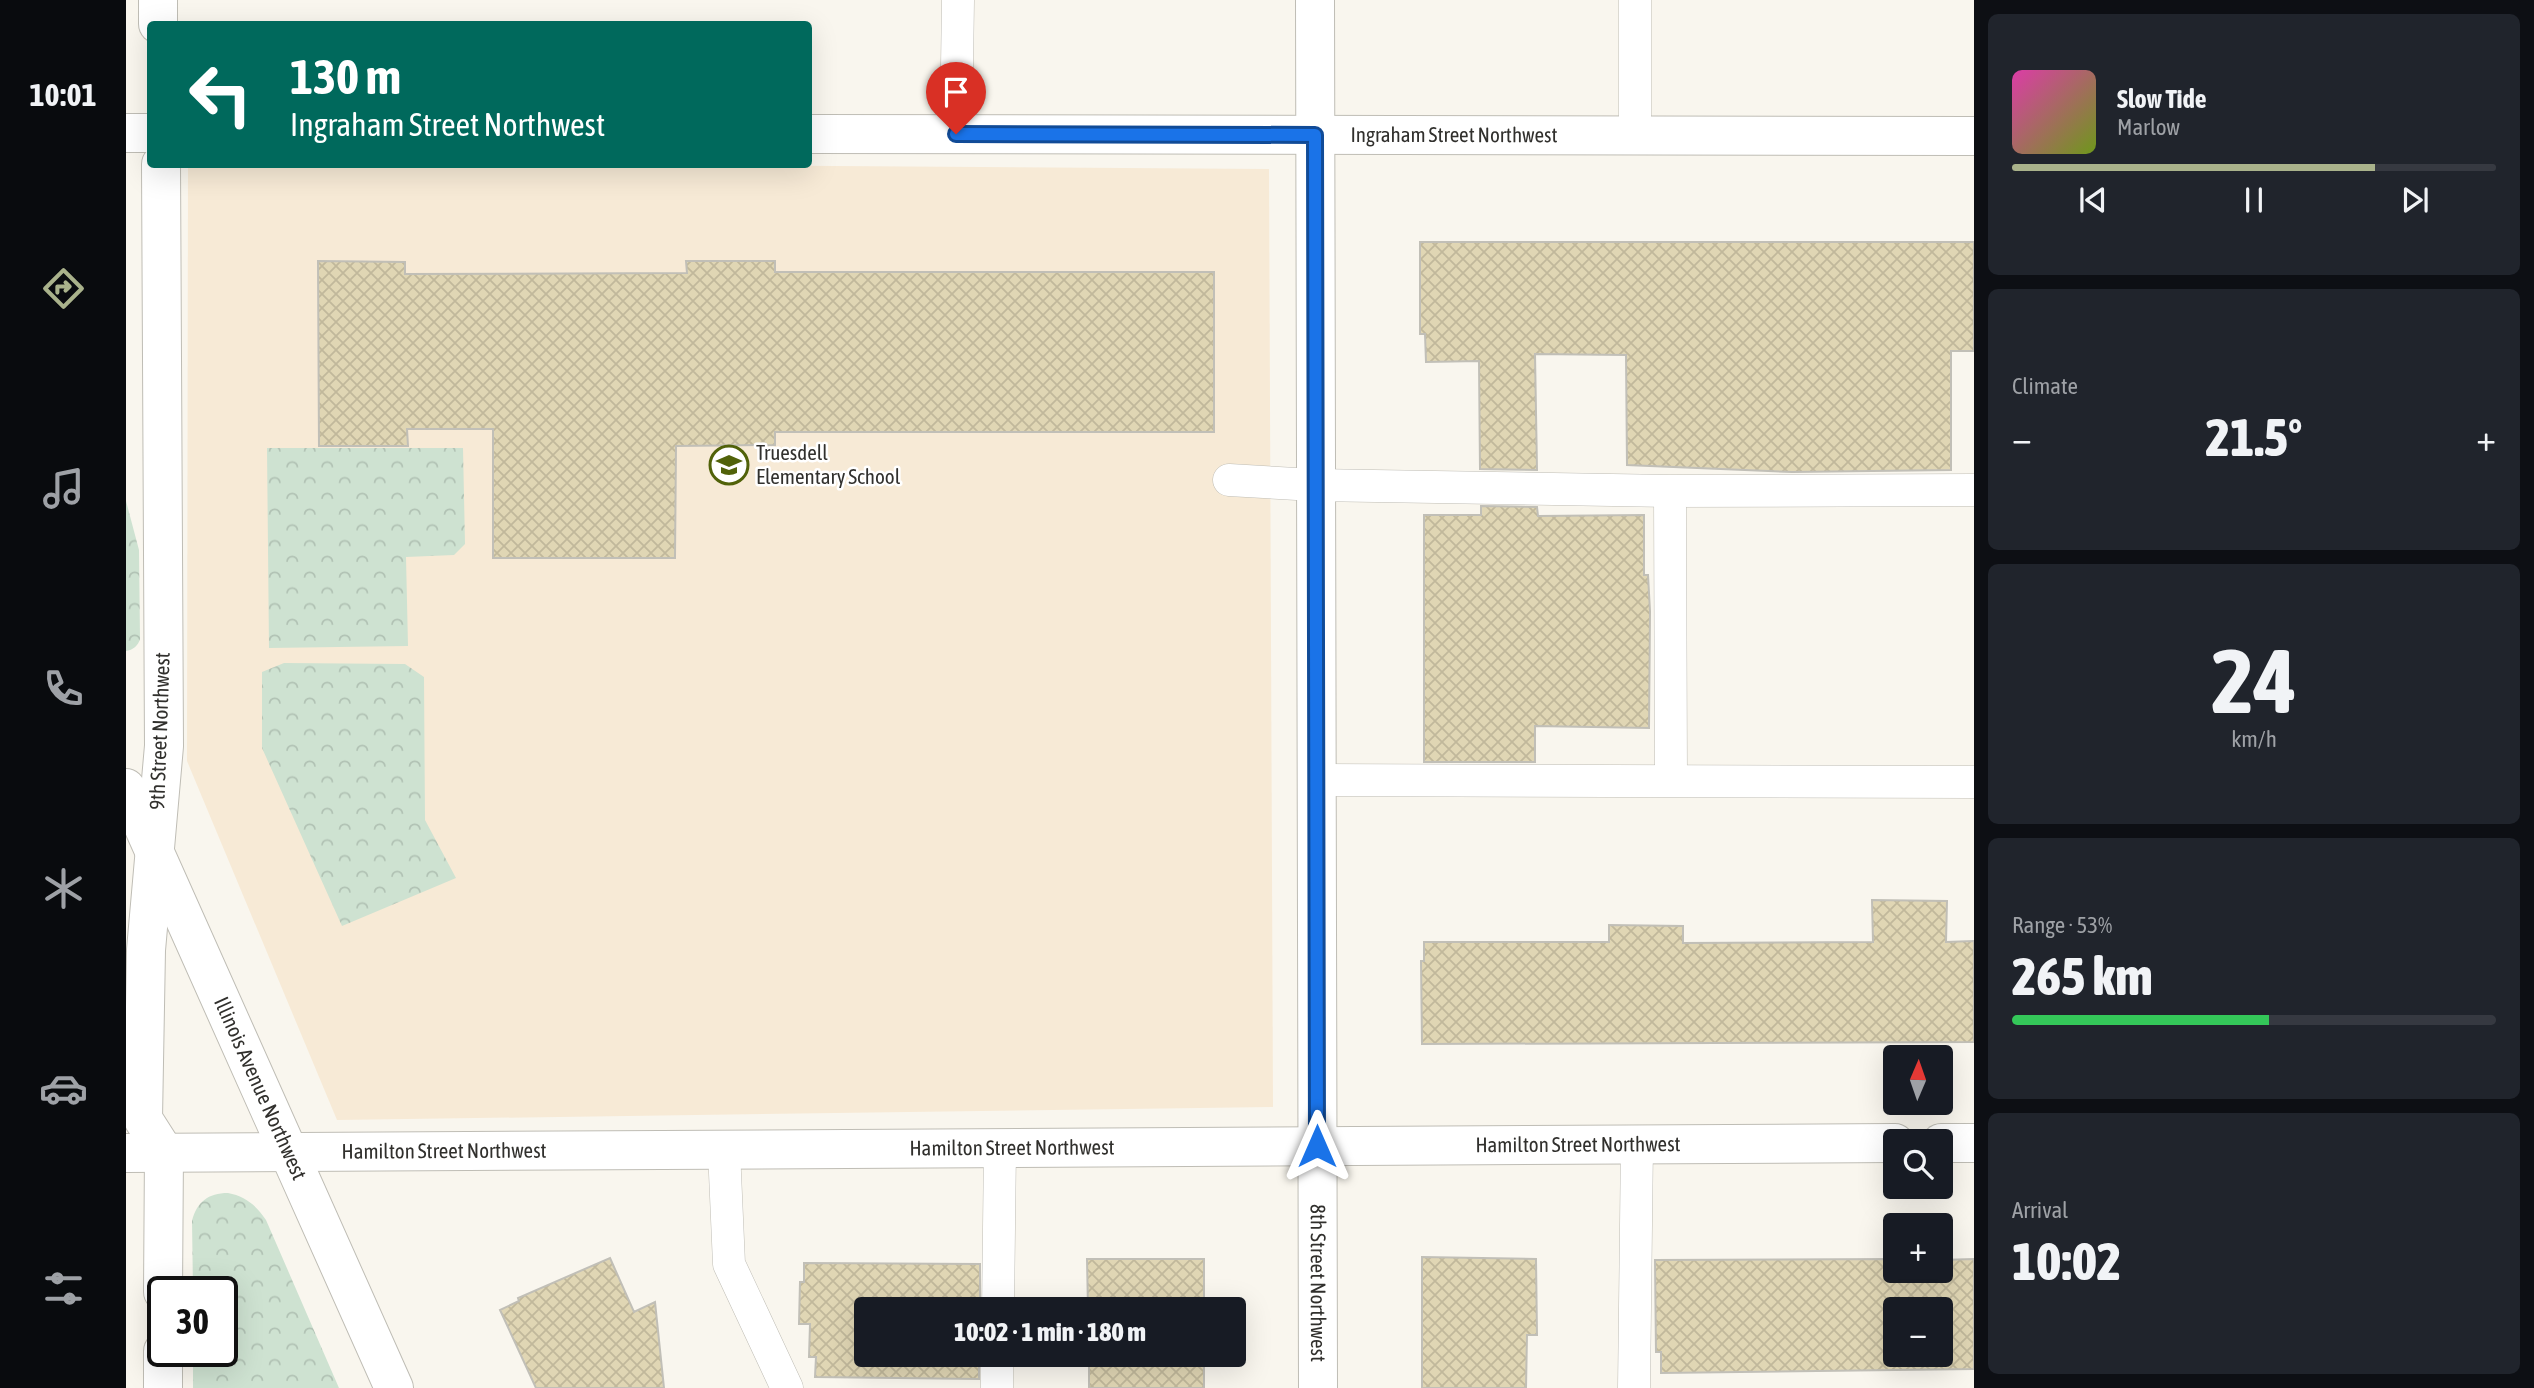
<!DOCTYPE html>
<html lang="en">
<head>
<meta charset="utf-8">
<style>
	:root { --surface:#171b24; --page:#20242c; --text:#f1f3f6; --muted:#9ea1a6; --line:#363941; --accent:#a9b28b }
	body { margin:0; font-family:"Asap Condensed",sans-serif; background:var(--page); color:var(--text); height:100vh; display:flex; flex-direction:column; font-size:26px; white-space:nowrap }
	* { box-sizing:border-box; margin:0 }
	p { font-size:23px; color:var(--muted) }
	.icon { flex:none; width:38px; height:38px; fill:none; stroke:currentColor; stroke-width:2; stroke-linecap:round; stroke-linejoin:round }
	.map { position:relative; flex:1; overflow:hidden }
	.drawer { display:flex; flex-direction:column; gap:14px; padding:14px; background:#0d0f14; width:560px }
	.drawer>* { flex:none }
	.hud { position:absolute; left:21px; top:21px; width:665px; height:147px; border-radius:7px; box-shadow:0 7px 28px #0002; background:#00695c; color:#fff; overflow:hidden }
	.needle { width:46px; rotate:2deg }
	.buttons { position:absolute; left:1757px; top:1045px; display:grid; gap:14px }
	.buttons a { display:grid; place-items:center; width:70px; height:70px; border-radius:7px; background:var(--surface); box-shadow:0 7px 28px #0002; font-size:35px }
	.speed { position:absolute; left:21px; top:1276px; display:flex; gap:14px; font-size:35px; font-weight:700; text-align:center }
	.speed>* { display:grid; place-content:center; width:91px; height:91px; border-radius:50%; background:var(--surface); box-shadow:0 7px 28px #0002; line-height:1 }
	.speed .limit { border:4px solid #111; border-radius:10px; background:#fff; color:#111 }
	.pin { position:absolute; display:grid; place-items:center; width:60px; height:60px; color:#fff; margin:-72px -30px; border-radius:50% 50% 50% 0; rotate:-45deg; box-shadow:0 0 7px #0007 }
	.pin .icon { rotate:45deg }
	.me { position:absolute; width:77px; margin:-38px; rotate:0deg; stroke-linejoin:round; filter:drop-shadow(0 0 5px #0008) }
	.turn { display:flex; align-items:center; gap:24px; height:147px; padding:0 28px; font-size:32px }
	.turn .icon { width:91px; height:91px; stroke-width:2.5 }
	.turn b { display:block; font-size:49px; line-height:60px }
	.big { font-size:52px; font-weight:800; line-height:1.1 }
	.drawer .card { flex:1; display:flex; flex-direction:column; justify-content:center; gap:10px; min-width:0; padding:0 24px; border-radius:10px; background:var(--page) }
	.drawer .dial { align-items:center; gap:0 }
	.dial b { font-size:91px; line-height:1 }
	.song { display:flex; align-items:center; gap:21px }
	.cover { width:84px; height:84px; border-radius:10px; background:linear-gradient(135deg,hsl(320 70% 55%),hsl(80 70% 35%)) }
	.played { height:7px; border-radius:4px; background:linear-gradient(90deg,var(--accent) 75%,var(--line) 75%) }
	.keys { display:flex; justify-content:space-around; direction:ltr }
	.heat { display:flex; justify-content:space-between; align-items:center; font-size:38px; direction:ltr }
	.charge { height:10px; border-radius:5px; background:linear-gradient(90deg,#34c759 53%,var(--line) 0) }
	.trip { position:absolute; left:728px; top:1297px; width:392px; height:70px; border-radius:7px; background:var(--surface); box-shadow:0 7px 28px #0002; font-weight:800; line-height:70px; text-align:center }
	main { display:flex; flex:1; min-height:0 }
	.dock { display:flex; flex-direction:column; width:126px; justify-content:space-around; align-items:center; background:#090b0e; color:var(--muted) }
	.dock .icon { width:49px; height:49px }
	.dock .active { color:var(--accent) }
	.dock b { font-size:32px; color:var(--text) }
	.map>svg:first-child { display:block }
</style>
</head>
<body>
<main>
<nav class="dock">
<b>10:01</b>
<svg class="icon active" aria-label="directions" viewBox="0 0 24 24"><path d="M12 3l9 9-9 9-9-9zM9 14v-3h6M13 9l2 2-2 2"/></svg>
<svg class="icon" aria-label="music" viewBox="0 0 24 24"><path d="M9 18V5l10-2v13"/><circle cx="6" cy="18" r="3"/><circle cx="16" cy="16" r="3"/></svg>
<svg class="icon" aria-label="phone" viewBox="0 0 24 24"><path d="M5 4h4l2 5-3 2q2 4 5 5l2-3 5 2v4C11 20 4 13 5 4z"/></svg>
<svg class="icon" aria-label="climate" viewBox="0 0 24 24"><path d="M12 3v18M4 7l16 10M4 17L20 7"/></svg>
<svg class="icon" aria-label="car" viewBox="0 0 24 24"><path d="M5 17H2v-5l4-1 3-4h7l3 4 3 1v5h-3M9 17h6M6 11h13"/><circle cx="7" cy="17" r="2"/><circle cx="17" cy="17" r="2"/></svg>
<svg class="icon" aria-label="filters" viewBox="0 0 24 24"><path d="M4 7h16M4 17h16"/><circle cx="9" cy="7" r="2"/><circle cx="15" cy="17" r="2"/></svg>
</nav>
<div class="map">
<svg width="1848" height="1388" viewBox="0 0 1848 1388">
	<defs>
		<pattern id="park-crowns" width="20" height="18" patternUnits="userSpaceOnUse" patternTransform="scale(1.75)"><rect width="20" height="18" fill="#cee2d1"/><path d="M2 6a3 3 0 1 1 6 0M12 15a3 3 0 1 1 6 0" fill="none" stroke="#b1c2b4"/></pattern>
		<pattern id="building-cross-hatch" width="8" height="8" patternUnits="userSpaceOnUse" patternTransform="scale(1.75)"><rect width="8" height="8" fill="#e0d6b4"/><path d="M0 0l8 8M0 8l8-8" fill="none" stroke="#c1b89b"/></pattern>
	</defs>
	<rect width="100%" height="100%" fill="#f9f6ee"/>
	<path fill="#f7ead6" d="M62,165H547L1143,169L1147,1107L211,1120L61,761Z"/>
	<path fill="url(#park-crowns)" d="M141,448H337L339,544L328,555L280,557L282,646L143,648Z
		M0,501L13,550L14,639C12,646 7,650 0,651Z
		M158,663L279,664L298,677L299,820L330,878L216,926L136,748V672Z
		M102,1193C119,1196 131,1206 140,1220L213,1388H67V1351H96V1292L67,1291L66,1221C71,1202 82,1193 102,1193Z"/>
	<path fill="url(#building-cross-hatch)" stroke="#c1bfb7" stroke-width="2" fill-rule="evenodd" d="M1294,242H1848V351H1825V470L1666,472L1501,465L1500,355L1409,354L1411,470L1354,469L1353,361L1300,362L1299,334H1294Z
		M192,261L279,262V274L561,273L560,261H649V272H1088V432H649V445L550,446L549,558H367V429H281L282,446H193Z
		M1355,506L1411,507L1412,516L1518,515V575H1522L1524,611L1523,728L1409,726V762H1298V515H1355Z
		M1746,900L1821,901L1820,942L1848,941V1042L1296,1044L1295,961H1298V942H1483V925L1557,926V943L1747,942Z
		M1296,1257L1410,1259L1411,1335H1401L1400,1388H1296Z
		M484,1258L508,1312L529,1302L538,1388H410L374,1310L393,1301L392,1298Z
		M961,1259H1078V1309H962Z
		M1768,1259L1769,1270H1815V1260L1848,1259V1369L1535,1373V1352H1530L1529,1260ZM1769,1309H1815V1354H1769Z
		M678,1263L854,1264V1309H740V1354H853V1379L689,1377L690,1357H683L684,1324H673L674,1282H678Z
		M963,1354H1078V1388H963Z"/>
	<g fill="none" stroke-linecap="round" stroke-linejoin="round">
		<defs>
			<path id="service" d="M830,134L832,0
				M1509,135V0
				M1103,480L1188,485L1544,491L1848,490
				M1544,491L1545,781
				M1190,780L1848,782
				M598,1150L603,1264L661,1388
				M872,1309L874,1148
				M871,1388V1354
				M1508,1388L1511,1144"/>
			<path id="pedestrian" d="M35,164L38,746L20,950L17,1119L38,1152"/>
			<g id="minor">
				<path id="s1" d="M1189,0L1192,1388"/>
				<path d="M32,24V0"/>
				<path d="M0,133H24"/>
				<path id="s2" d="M682,134L1848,136"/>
				<path d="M1815,1143H1848"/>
				<path id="s3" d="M0,1153L1769,1143"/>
				<path d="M37,1292L38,1152"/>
				<path d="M37,1388V1351"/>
			</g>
			<g id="tertiary">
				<path id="s4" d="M0,788L268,1388"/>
			</g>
		</defs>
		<use href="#service" stroke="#bfbdb5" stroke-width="33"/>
		<use href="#pedestrian" stroke="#bfbdb5" stroke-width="40"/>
		<use href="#minor" stroke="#bfbdb5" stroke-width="40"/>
		<use href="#tertiary" stroke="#bfbdb5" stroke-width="40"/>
		<use href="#service" stroke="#fff" stroke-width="32"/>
		<use href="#pedestrian" stroke="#fff" stroke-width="38"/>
		<use href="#minor" stroke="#fff" stroke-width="38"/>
		<use href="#tertiary" stroke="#fff" stroke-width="38"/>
	</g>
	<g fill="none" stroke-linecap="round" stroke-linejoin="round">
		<defs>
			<path id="route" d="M830,134L1189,135L1191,1146"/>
		</defs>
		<use href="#route" stroke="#114b97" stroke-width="18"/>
		<use href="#route" stroke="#1a73e8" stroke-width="12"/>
	</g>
	<defs>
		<symbol id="school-ring" viewBox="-11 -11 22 22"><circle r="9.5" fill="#fff" stroke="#516209" stroke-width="1.5"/><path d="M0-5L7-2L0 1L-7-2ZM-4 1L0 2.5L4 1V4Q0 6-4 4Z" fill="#516209"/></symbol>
	</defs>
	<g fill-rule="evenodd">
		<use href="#school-ring" x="581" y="443" width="44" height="44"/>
	</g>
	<g text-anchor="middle" stroke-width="5" stroke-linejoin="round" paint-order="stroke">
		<g font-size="21" fill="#31302d" stroke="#fff">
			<text dy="7" stroke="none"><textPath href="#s2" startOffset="646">Ingraham Street Northwest</textPath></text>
			<text transform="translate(34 731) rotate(-88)" y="7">9th Street Northwest</text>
			<text dy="7" stroke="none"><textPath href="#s4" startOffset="329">Illinois Avenue Northwest</textPath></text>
			<text dy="7" stroke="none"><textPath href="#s3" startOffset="1452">Hamilton Street Northwest</textPath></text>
			<text dy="7" stroke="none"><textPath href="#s3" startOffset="886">Hamilton Street Northwest</textPath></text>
			<text dy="7" stroke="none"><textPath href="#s3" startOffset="318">Hamilton Street Northwest</textPath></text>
			<text dy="7" stroke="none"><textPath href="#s1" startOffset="1283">8th Street Northwest</textPath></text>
		</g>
		<g font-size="21" fill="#31302d" stroke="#fff" text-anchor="start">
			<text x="630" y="460">Truesdell<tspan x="630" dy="24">Elementary School</tspan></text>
		</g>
	</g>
</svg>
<div class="buttons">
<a><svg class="needle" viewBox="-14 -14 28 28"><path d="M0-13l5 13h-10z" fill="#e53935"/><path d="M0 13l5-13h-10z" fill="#9ea1a6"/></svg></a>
<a><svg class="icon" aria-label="search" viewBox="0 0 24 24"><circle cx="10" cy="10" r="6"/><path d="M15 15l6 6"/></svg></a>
<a>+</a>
<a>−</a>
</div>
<div class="speed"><div class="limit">30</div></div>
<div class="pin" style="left:830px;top:134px;background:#d93025"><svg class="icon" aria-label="arrive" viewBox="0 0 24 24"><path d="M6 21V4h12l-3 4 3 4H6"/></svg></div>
<svg class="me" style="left:1191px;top:1146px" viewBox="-20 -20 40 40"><path d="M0-17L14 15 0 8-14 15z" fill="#1a73e8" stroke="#fff" stroke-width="4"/></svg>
<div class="trip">10:02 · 1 min · 180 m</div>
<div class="hud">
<div class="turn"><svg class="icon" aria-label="left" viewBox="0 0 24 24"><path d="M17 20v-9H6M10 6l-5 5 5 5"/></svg><div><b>130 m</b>Ingraham Street Northwest</div></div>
</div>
</div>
<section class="drawer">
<div class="card">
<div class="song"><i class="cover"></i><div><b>Slow Tide</b><p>Marlow</p></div></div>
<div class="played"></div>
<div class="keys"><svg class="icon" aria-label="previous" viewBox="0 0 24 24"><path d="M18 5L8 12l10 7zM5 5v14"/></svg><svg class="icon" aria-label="pause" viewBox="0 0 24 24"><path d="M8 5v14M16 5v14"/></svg><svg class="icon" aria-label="next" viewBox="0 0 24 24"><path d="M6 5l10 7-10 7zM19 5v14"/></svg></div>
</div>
<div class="card"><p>Climate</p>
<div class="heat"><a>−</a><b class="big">21.5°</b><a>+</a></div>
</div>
<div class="card dial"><b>24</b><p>km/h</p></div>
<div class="card"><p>Range · 53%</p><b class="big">265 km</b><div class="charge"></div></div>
<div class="card"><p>Arrival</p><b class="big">10:02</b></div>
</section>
</main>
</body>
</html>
